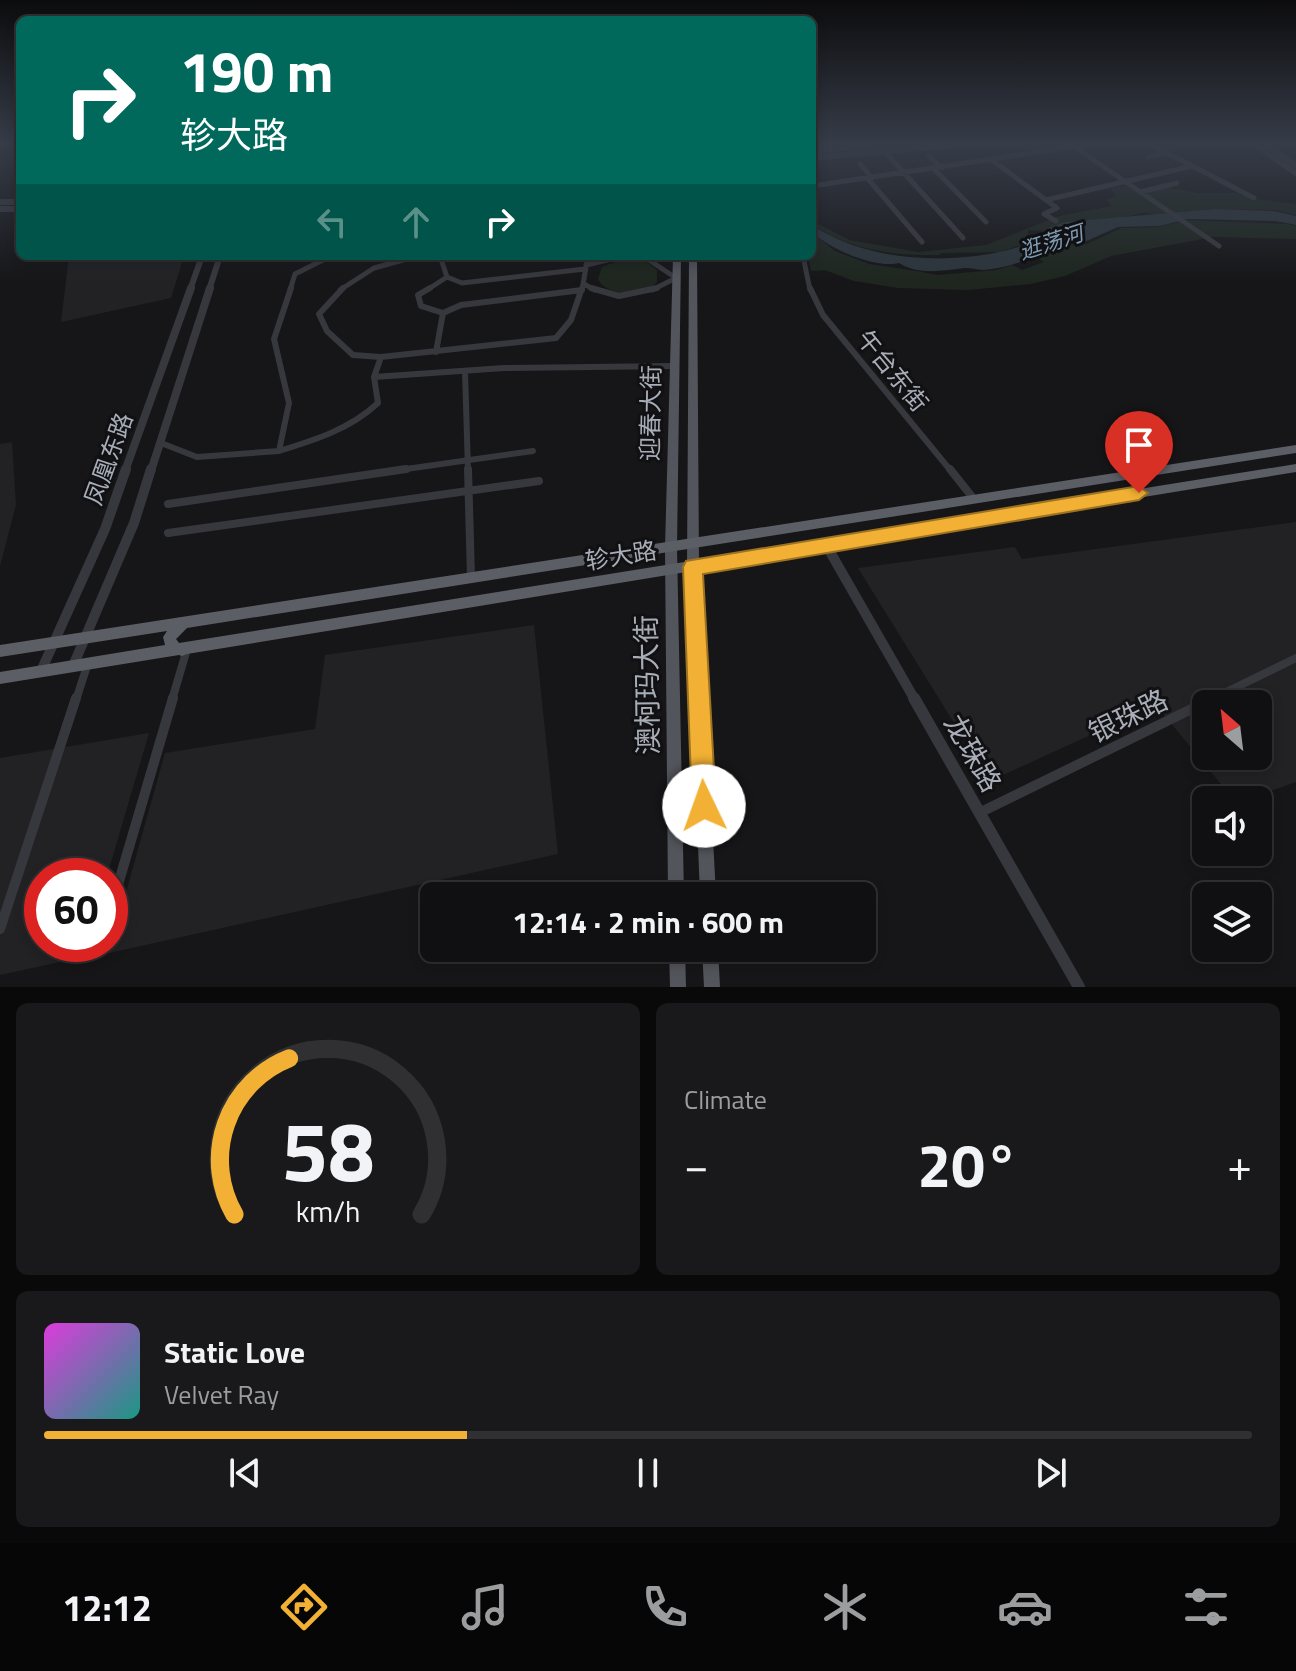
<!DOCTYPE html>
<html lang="en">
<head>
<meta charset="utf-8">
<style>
	:root { --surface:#101012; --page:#19191b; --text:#f1f3f6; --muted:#9c9d9f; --line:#303032; --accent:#f2b134 }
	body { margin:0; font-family:"Titillium Web","Noto Sans SC",sans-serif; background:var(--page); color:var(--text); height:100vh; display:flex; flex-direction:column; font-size:30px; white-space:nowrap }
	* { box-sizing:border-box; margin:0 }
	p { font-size:26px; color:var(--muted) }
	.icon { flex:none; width:44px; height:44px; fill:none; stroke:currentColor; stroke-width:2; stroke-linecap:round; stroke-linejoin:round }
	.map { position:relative; height:987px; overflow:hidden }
	.panel { display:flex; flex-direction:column; gap:16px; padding:16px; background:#09090a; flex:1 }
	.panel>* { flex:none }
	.hud { position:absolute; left:16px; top:16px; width:800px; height:244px; border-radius:12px; box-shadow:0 4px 12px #0003,0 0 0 2px var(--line); background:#00695c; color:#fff; overflow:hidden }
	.needle { width:52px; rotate:332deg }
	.tools { position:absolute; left:1192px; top:690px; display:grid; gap:16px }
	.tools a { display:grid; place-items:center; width:80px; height:80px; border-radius:12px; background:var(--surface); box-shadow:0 4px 12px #0003,0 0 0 2px var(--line); font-size:40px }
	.speed { position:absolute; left:24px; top:858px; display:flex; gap:16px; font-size:40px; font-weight:700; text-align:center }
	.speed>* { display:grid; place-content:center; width:104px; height:104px; border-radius:50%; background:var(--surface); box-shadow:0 4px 12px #0003,0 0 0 2px var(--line); line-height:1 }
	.speed .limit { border:12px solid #d22; background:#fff; color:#111 }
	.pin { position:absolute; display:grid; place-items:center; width:68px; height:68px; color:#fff; margin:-82px -34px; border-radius:50% 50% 50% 0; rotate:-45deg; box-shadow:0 0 8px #0007 }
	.pin .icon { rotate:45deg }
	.me { position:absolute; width:88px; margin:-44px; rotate:357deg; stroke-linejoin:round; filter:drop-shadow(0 0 6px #0008) }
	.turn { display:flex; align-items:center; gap:28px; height:168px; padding:0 32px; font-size:36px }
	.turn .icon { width:104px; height:104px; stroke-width:2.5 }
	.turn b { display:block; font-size:56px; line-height:68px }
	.lanes { display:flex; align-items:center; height:76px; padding:0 32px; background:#0003; justify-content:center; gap:40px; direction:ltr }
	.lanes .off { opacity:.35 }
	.big { font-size:60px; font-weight:700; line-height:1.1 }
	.panel .tile { flex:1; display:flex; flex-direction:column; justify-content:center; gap:12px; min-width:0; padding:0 28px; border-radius:12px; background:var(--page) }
	.panel .dial { align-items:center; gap:0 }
	.dial svg { height:208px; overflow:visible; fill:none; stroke:var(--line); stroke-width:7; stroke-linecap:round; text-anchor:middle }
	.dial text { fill:var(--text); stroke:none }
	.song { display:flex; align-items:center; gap:24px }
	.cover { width:96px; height:96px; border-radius:12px; background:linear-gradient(135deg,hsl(300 70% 55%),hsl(170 70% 35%)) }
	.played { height:8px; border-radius:4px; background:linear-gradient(90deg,var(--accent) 35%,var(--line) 35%) }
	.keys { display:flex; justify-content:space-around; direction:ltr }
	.heat { display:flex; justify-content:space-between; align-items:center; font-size:44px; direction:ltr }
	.panel .tiles { flex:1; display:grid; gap:16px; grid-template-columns:1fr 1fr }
	.tile:last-child { grid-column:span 2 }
	.trip { position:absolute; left:420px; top:882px; width:456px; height:80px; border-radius:12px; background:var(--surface); box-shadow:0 4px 12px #0003,0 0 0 2px var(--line); font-weight:700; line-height:80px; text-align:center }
	.menu { display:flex; height:128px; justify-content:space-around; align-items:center; background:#060607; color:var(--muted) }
	.menu .icon { width:56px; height:56px }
	.menu .active { color:var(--accent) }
	.menu b { font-size:36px; color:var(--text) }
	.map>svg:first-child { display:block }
</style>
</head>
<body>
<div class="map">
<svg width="1296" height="987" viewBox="0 0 1296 987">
	<rect width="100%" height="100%" fill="#161618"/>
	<path fill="#222225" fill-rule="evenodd" d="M69,256H184L171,298L61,322Z
		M12,442L16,505L0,566V444Z
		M1296,522V782L1246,800H1234L1156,705L990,781L858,568L1015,547L1022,559ZM1206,704H1258V756H1206Z
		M534,625L558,854L109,953L165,753L315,729L325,655Z
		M149,733L107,876H42V944H87L83,957L0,975V758Z"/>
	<path fill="#1e261f" d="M1127,186L1137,192L1165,187L1199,193H1238L1249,198L1296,204V215L1275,210L1214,209L1163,215L1142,213L1121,218L1063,222L1045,231L1028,230V235L1043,237L1000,252L941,253L939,255C896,256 848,250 812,224V221L850,240L918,252L986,245L1059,216L1112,206L1106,199L1115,197L1111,188Z
		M1188,220L1288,224L1296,226V239L1213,237L1111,256L1065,276L1031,284L968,290L898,288L854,281L825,270L811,271L808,256H812V233L835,251L869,264L917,271L937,275L996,270L1013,265L1022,270L1044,262L1037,257L1062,243L1087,244L1121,228L1158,227Z
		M626,258L645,261L657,270V282C643,297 616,297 601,284L598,279L602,267Z"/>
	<path fill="#2c353c" d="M1216,209L1274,211L1296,216V225L1275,221L1188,219L1160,226L1118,227L1082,243L1061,241C1042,256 1009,268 984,270C978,270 972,268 965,268C944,270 920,276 899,263C876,269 829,249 812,232V225C876,268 981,267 1048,236V228L1064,222Z"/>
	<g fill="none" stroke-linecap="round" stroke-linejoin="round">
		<path stroke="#37383d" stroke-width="5" d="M1150,144L1254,198
			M1075,147L1219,246
			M885,152L963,238
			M929,156L942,168
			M1148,157L1166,153
			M992,160L1046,200
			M860,164L872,178
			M934,169L986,222
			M868,179L922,242
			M812,186L1092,144
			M1140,192L1177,183
			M1056,221L1044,214L1057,208L1046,200L1192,166
			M440,256L447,277L462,283L585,269
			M643,256L676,278L652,290
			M803,256L810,290
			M586,265L624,256
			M584,284L595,290
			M290,290L295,274L331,256
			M340,290L374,268L418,256
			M427,290L447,277
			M582,290L588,256"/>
		<path stroke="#37383d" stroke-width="6" d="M291,288L274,339L289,403L279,451C315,440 350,429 378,403L374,377
			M343,288L319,314L327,331L353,355L381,357
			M430,288L418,295L421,306L443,313
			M582,288L571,320L556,338L381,357L374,377L504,368L673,366
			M591,288L619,296L657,288
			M810,288L823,315L951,471
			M436,352L443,313L461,305L582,290
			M465,371L468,471
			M161,443L197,457L279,451
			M392,471L533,451"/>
		<path stroke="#37383d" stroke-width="8" d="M468,469L471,578
			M950,469L973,498
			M168,504L406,469
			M168,533L539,481
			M76,700L88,663
			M172,700L187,649
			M1210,700L1296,658"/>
		<path stroke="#37383d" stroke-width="10" d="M979,813L1214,698
			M112,905L173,698
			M0,929L76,698"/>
		<path stroke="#37383d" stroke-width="6" d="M1254,144L1296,173
			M1265,144L1296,165
			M812,151L884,144
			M812,158L964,144
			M0,202H20
			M0,209H20
			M190,290L202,256
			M209,290L220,256"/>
		<path stroke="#37383d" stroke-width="8" d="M125,471L191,288
			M151,471L210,288"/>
		<path stroke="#37383d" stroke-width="10" d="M825,543L915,700
			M73,666L134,523L151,469
			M41,671L105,529L126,469"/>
		<path stroke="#37383d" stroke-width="12" d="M914,698L1079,987"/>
		<path fill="#53555c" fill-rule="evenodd" d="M673,256H681L677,548L684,896H668L665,548Z
			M689,256H697L699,567L716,896H700L687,567Z
			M669,948H685L686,987H670Z
			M702,948H718L720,987H704Z"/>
		<path fill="#5b5e65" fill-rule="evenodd" d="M1296,445V453L187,628L176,639L179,643L1296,464V472L187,654L182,656L179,655L0,684V672L165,645L163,637L167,631L0,657V645Z"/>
	</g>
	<linearGradient id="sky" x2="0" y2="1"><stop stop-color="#0c0c0d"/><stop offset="0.51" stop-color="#363c48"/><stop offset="1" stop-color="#363c48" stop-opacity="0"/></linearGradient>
	<rect width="1296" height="282" fill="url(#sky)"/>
	<path fill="#f2b134" stroke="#9d7322" stroke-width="2" d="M1139,486L1148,493L1139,500L703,574L716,806L713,815L704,818L695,815L692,806L683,567L686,561Z"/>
	<g text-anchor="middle" stroke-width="6" stroke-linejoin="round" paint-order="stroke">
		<g font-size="22" font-style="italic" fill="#7f9bb3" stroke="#111113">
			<text transform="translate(1051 242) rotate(-18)" y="8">逛荡河</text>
		</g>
		<g font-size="24" fill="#a8adb8" stroke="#111113">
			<text transform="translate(892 371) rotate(51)" y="8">午台东街</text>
			<text transform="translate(651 413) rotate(-89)" y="8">迎春大街</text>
			<text transform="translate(109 459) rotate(-70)" y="8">凤凰东路</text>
			<text transform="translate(621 556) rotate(-9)" y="8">轸大路</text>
		</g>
		<g font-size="28" fill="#a8adb8" stroke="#111113">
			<text transform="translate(647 685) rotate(-91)" y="10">澳柯玛大街</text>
			<text transform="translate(1128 716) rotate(-26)" y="10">银珠路</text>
			<text transform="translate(973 753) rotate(60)" y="10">龙珠路</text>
		</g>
	</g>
</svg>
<div class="tools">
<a><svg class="needle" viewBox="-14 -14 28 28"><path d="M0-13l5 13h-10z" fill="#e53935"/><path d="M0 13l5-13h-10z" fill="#9c9d9f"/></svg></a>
<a><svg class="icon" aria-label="sound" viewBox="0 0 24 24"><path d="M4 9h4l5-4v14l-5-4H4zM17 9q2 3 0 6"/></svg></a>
<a><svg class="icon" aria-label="layers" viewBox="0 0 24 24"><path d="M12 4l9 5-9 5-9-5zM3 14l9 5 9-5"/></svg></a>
</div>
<div class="speed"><div class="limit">60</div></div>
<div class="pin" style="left:1139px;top:493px;background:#d93025"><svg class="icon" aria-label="arrive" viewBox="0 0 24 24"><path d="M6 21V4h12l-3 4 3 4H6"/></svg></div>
<svg class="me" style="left:704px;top:806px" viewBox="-20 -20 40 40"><circle r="19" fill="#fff"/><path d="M0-13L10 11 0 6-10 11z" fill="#f2b134"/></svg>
<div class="trip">12:14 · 2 min · 600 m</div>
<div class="hud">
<div class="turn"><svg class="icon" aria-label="right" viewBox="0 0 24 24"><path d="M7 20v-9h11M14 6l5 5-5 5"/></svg><div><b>190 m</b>轸大路</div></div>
<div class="lanes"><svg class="icon off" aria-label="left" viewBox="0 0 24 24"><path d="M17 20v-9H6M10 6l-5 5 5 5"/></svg><svg class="icon off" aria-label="ahead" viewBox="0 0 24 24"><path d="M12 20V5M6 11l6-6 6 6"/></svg><svg class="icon" aria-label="right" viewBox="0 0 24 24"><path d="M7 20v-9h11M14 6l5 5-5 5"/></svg></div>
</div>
</div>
<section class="panel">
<div class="tiles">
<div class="tile dial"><svg viewBox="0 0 100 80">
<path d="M14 69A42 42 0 1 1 86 69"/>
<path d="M14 69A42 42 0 0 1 35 9" stroke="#f2b134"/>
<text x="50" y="56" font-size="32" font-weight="700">58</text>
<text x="50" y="72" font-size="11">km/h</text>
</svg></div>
<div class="tile"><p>Climate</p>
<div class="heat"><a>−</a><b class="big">20°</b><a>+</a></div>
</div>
<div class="tile">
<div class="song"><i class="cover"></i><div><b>Static Love</b><p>Velvet Ray</p></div></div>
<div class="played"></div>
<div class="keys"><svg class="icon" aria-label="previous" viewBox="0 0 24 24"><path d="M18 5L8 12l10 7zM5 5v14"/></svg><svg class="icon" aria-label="pause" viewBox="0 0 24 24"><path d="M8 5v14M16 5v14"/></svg><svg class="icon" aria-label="next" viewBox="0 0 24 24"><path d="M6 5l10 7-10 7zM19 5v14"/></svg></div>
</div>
</div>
</section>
<nav class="menu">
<b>12:12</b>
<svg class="icon active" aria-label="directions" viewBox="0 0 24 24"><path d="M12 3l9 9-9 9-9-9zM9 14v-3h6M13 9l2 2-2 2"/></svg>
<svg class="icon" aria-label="music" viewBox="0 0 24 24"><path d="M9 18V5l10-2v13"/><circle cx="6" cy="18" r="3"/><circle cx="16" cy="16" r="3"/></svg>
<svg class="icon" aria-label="phone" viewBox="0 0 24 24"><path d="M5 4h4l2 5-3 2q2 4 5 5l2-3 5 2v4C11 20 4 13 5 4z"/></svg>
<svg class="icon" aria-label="climate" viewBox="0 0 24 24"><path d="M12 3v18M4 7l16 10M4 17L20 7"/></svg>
<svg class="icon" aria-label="car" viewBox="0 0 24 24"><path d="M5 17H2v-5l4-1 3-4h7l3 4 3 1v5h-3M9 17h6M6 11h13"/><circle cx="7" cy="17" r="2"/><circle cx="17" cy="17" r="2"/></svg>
<svg class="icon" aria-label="filters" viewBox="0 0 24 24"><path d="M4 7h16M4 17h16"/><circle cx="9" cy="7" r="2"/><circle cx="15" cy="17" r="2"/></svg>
</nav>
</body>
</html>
